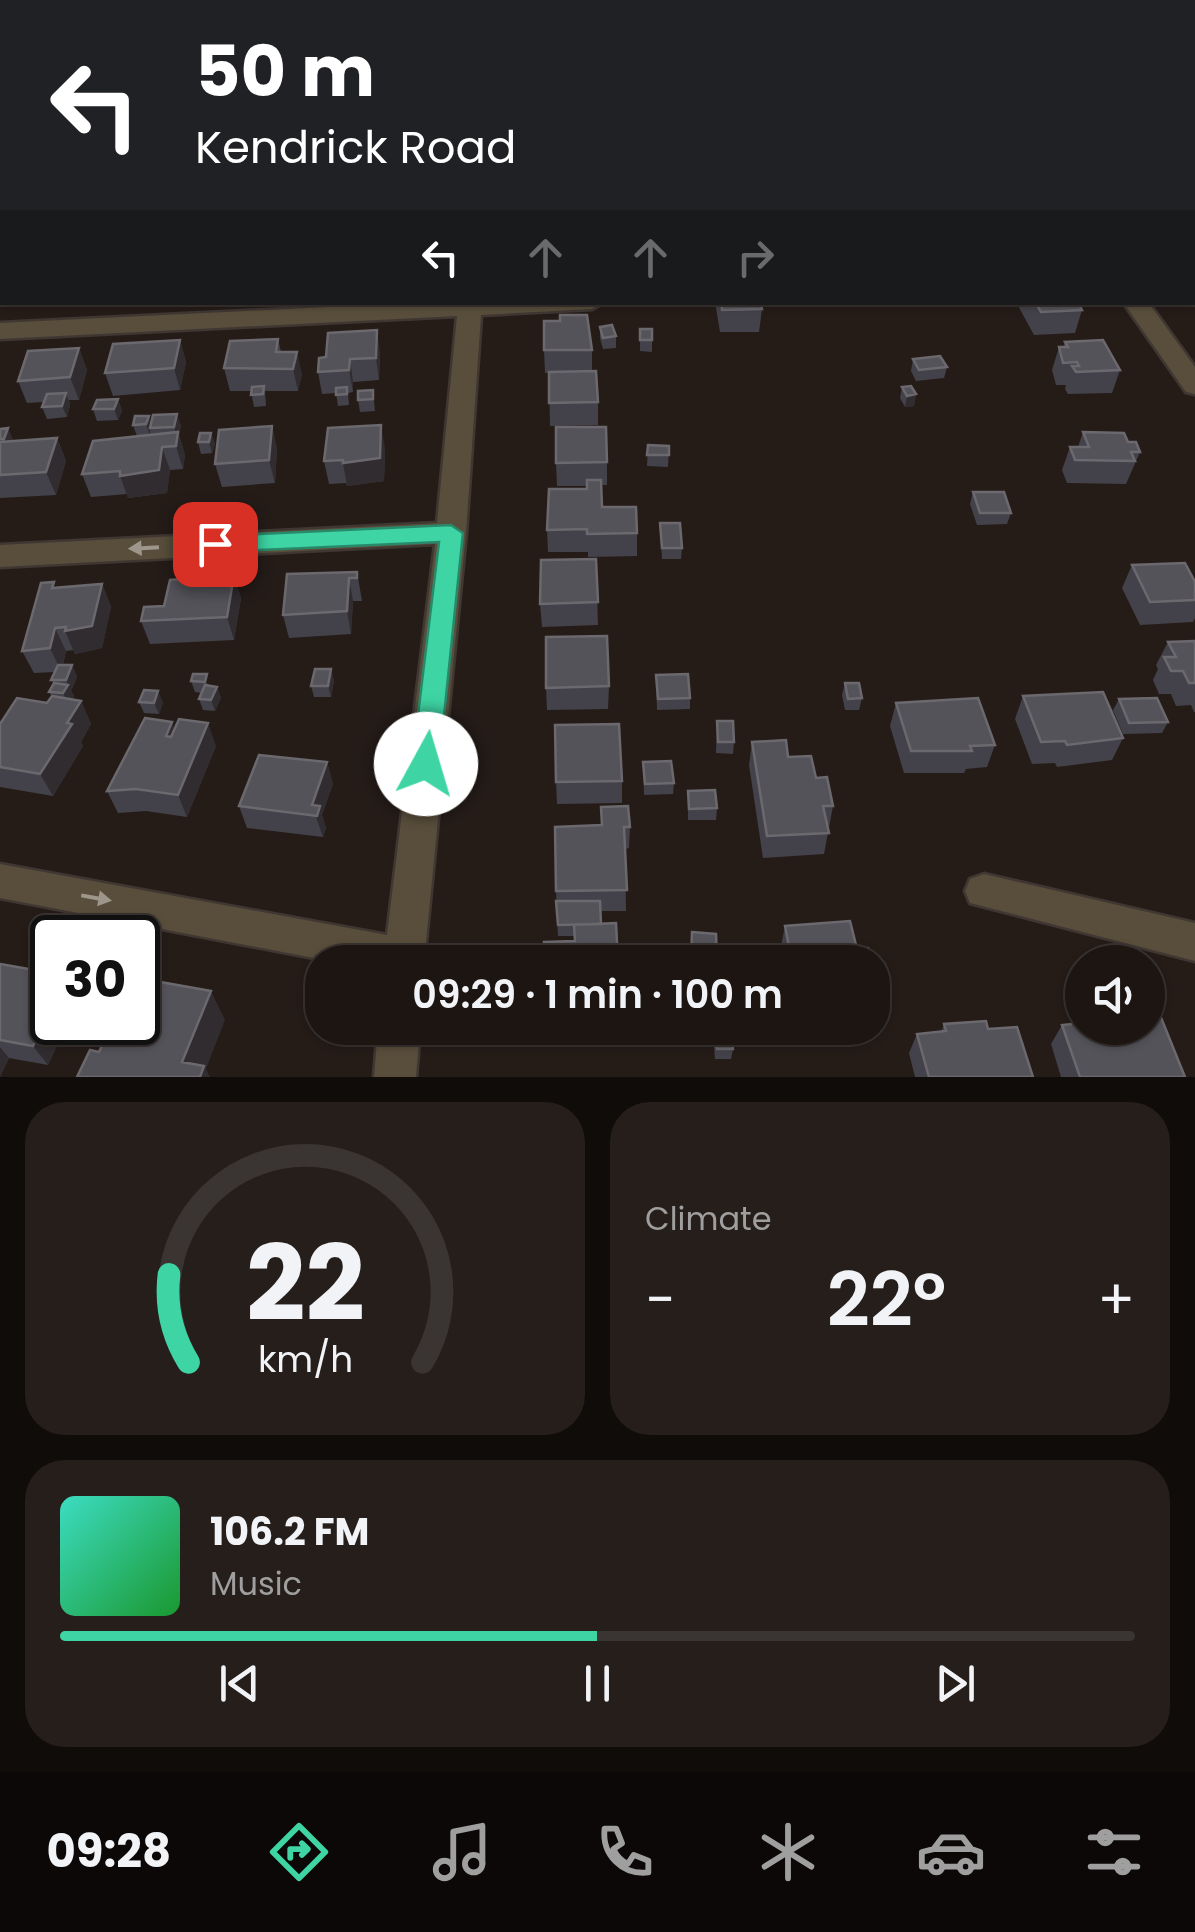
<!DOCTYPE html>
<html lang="en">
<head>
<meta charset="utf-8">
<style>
	:root { --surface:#1c1512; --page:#251e1b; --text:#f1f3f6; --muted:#a09f9f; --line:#3a3432; --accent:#3ed4a3 }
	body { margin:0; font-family:Poppins,sans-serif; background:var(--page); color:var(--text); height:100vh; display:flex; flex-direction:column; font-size:38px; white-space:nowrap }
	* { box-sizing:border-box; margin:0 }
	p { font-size:32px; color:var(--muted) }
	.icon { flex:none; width:55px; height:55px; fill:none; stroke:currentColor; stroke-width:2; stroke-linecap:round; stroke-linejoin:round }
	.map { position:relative; height:1077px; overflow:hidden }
	.sheet { display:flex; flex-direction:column; gap:25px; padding:25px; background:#0f0c0a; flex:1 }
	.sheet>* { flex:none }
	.top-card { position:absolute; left:0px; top:0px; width:1195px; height:305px; box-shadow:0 2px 8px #0004,0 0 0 2px var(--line); background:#202124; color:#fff; overflow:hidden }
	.tools { position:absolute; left:1065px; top:945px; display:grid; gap:20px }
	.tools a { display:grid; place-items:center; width:100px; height:100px; border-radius:50%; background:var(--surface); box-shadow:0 2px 8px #0004,0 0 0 2px var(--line); font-size:50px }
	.speed { position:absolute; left:30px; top:915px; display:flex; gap:20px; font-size:50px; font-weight:700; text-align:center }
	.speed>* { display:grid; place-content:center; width:130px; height:130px; border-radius:50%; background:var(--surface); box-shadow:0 2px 8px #0004,0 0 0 2px var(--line); line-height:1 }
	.speed .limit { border:5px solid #111; border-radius:15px; background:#fff; color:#111 }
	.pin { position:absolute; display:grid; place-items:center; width:85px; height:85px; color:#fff; margin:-42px; border-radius:20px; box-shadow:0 5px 15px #0006 }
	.me { position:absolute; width:110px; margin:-55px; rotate:6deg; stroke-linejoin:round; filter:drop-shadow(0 0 8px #0008) }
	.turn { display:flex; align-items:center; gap:35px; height:210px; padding:0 30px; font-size:45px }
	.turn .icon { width:130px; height:130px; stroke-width:2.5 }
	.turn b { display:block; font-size:70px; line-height:85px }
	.lanes { display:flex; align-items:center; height:95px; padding:0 30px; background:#0003; justify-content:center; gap:50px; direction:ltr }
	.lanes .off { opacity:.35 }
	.big { font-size:75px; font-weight:600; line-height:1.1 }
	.sheet .tile { flex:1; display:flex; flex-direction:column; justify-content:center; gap:15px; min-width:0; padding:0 35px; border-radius:40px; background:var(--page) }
	.sheet .dial { align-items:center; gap:0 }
	.dial svg { height:260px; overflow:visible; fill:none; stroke:var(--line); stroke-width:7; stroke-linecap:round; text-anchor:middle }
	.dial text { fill:var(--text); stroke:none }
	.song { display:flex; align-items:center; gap:30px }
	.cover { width:120px; height:120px; border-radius:15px; background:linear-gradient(135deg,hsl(170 70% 55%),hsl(130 70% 35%)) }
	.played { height:10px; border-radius:5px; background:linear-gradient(90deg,var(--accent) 50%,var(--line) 50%) }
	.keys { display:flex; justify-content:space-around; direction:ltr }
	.heat { display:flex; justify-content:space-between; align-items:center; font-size:55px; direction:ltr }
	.sheet .tiles { flex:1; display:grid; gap:25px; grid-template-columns:1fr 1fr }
	.tile:last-child { grid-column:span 2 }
	.trip { position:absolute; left:305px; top:945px; width:585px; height:100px; border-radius:40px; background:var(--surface); box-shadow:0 2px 8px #0004,0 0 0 2px var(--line); font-weight:600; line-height:100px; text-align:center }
	.tabs { display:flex; height:160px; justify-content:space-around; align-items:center; background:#0b0807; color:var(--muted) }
	.tabs .icon { width:70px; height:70px }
	.tabs .active { color:var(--accent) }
	.tabs b { font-size:45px; color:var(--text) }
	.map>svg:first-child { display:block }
</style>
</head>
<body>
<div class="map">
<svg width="1195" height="1077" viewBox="0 0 1195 1077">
	<rect width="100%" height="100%" fill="#251c18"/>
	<path fill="#2e3413" d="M0,0H617V2H2L0,51Z"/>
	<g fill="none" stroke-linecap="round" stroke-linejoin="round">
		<defs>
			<path id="street" d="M23,0H44L46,2H25Z
				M712,0H730L731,2H714Z
				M924,0H942L944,2H926Z
				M1192,79L1195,80V92L1192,91Z
				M0,153H2V165H0Z
				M432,302H604L592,309L481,315L466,533L424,962H335L0,898V864L387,935L435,544L0,567V545L437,523L457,316L0,339V323Z
				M1123,302H1148L1195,367V394L1186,392Z
				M984,874L1195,923V961L970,903L965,891L970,879Z
				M378,1028H420L416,1077H374Z"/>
		</defs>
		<use href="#street" stroke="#403733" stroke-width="5"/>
		<use href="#street" fill="#594e3b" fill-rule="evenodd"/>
	</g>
	<path fill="#43424a" d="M850,0H900L909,2H852Z
		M981,0H1031L1030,2H983Z
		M0,78H2V120H0Z
		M0,171H2V210H0Z
		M1192,180L1195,181V224H1192Z
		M1192,233H1195V268H1192Z
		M715,302H760L762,309L759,332H720Z
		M1016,302H1078L1082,310L1075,333L1034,335Z
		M600,327L616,336V348L603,349L600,338Z
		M640,329H652V352L640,351Z
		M278,339L281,352L302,374L298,391H265L266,406L254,407L251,391H230L224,368Z
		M180,340L186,362L180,390L113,396L105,373Z
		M1065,342L1120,370L1112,393L1068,394L1065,389L1066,385H1056L1052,370L1059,347H1063Z
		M79,348L87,370L79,400H69L70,405L67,417L47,419L42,407L44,402L27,403L18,381Z
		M544,350H592V371L598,402V425L550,426L549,373H545Z
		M380,352L379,380L353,382V392L348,393L349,405L338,406L336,393L322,394L318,372L319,358Z
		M913,359L947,367L944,378L916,381L911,371Z
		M902,387L916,394L914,406L905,407L900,398Z
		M373,390L375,411L360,412L358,400Z
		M118,399L122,411L118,420L97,421L93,409Z
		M151,424L181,425L179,435L185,455L183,469L170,470L167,493L128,498L127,494L91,497L82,474L137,436L133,425Z
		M272,426L277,449L275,483L222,487L215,464Z
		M8,428L13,441L57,438L66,461L56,495L0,498V429Z
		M1083,432L1128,442L1140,452L1126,484L1067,483L1062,470L1070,447H1078Z
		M211,433L215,444L212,453L201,454L198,442Z
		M648,445L669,446L668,467L647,466Z
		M385,448L384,481L347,486L346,483L329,484L324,461Z
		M607,462V485H601L602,507L637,533V556L588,557V552H548L547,530L587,489V486H557L556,463Z
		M973,492L1011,513L1007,524L977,525L970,504Z
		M660,523L682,548L681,559H662Z
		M596,559L598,625L542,627L540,604Z
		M1132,565L1195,582V618L1193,622L1140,625L1122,588Z
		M357,572L362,601H353L351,634L289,638L283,615Z
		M234,575L241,598L234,640L150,644L141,621Z
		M102,584L111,607L102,648L75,654L74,650L66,651L63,665H72L77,677L71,691L74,696L72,700L81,701L91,724L81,742L83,746L53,796L0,787V724L47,703L52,696L49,692L54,684L51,680L55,672L34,673L22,651L56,587Z
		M1195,641V712H1194L1191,705L1176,706L1171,694H1159L1153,680L1158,669L1156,665L1168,642Z
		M331,669L334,681L331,697H314L311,686Z
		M193,674L211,686L217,687L221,698L215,711L203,710L199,699L202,693L195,692L191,681Z
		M656,675L690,698V709L657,710Z
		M845,683L862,698L859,710H845L842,695Z
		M609,686L608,709L547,710L546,688Z
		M1023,696L1123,738L1112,760L1057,767L1055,763L1032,764L1015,719Z
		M1119,699L1168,722L1162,733L1123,734L1113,710Z
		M139,702H163L159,714L144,713Z
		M896,703L995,745L987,767L966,769L964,773H904L890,726Z
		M717,721L734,742L733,754L716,753Z
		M172,722L174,729L216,746L187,817L146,811L118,813L107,791Z
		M752,742L788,757L816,778L833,806L824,854L763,858L749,765Z
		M327,762L333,784L322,815L326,828L323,837L247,828L239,806Z
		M643,762L674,783L673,794L644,795Z
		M622,781V803L557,804L556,782Z
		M688,791L717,808L716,820H688Z
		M601,807L630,827L629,848L625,849L626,911H601L575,941L574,936H558L556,891L601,825Z
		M785,926L857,949L872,962H784L781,946Z
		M692,932L716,934V962H690Z
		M0,964L52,1022H68L48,1065L9,1058L0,1077Z
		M1082,1019V1028L1185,1077H1061L1051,1044L1062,1025L1080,1023Z
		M944,1024L988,1029L1033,1077H915L909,1053L917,1034L941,1032Z
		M545,1028H620V1035L546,1038Z
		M714,1028L733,1049L731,1059H715L713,1035Z
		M796,1028H868L865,1035L798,1040Z"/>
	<path fill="#302c2f" d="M0,246L2,252V277L0,282Z
		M377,330L380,352L379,380L376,358Z
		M180,340L186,362L180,390L174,368Z
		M79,348L87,370L79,400L70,377Z
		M297,352L302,374L298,391L293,369Z
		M350,359L353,382V392L349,370Z
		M66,393L70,405L67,417L62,406Z
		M916,394L914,406L905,407L907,396Z
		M118,399L122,411L118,420L114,409Z
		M177,414L181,425L179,435L185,455L183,469L176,446L177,437L174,427Z
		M149,416L152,427L150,428V436L146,424Z
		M381,425L385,448L384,481L347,486L343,463Z
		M272,426L277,449L275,483L269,460Z
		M8,428L13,440L9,450L4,439Z
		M211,433L215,444L212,453L209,442Z
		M57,438L66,461L56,495L46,472Z
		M162,447L170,470L167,493L128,498L120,476Z
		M234,575L241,598L234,640L227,617Z
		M349,578L353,601L351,634L347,611Z
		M102,584L111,607L102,648L75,654L65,631Z
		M55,628L66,651L61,671L50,648Z
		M72,665L77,677L71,691L74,696L69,705L63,693L68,685L66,680Z
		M331,669L334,681L331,697L328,686Z
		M217,687L221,698L215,711L211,700Z
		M158,691L163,702L159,714L154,703Z
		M81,701L91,724L81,742L83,746L53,796L40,774Z
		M172,722L181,745L166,736Z
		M208,723L216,746L187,817L178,795Z
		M327,762L333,784L322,815L326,828L323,837L312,805Z
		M211,991L225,1020L206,1069L210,1077H191L182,1062Z
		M52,1007V1022H68L48,1065L33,1046Z
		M0,1047L9,1058L0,1077Z"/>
	<path fill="#54535a" stroke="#6b686e" stroke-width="2.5" d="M657,0H687L688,2H657Z
		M775,0H804L805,2H776Z
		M908,0L909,2L879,1Z
		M0,78H2V99H0Z
		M0,171H2V182L0,187Z
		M1192,233H1195V247H1192Z
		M721,302H760L762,309L722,310Z
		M1035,302H1078L1082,310L1041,312Z
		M560,315H587L592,350H544V321H560Z
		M612,325L616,336L603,338L600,327Z
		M640,329H652V340H640Z
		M377,330L376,358L350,359L349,370L318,372L319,358L326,357L328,333Z
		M278,339L276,352H297L293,369L224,368L230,341Z
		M180,340L174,368L105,373L113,344Z
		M1103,340L1120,370L1076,372L1072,366H1079L1077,362L1063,363L1059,347H1068L1065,342Z
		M79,348L70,377L18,381L28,351Z
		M940,356L947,367L919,370L913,359Z
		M596,371L598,402L549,403V372Z
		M264,386L263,394L251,395L252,387Z
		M911,386L916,394L907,396L902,387Z
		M347,387V394L336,395V388Z
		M373,390V399L358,400V391Z
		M66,393L62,406L42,407L47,394Z
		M118,399L114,409H93L97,400Z
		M177,414L174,427L150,428L153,415Z
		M135,416H149L146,424L133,425Z
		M381,425L380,458L343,463V460L324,461L328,428Z
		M272,426L269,460L215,464L219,430Z
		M556,427H606L607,462L556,463Z
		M8,428L4,439H0V429Z
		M178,432L176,446L162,447L159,470L120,476V471L82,474L93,441Z
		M1083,432L1124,433L1128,442H1136L1140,452H1131L1135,461L1075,460L1070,447H1089Z
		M200,433H211L209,442H198Z
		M57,438L46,472L0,475V442Z
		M648,445L669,446V455H647Z
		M587,480H601L602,507H636L637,533L587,534V529L547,530L549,489H587Z
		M973,492H1004L1011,513H980Z
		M660,523H680L682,548H662Z
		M596,559L598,602L540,604L541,560Z
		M1185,563L1195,582V600L1150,602L1132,565Z
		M357,572V578H349L347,611L283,615L287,574Z
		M234,575L227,617L141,621L144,607L164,606L170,580Z
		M54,582L52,588L102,584L92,626L65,631L66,627L55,628L50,648L22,651L41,583Z
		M607,636L609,686L546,688V637Z
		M1195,641V683H1189L1183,671H1171L1164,657H1176L1168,642Z
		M58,665H72L66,680H51Z
		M315,669H331L328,686H311Z
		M193,674H207L205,682L191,681Z
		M688,674L690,698L658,699L656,675Z
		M54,683L68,685L63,693L49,692Z
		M845,683H859L862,698L848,699Z
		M205,685L217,687L211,700L199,699Z
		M144,690L158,691L154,703L139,702Z
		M1103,692L1123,738L1067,745L1065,741L1041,742L1023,696Z
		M52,696L81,701L67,723L72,724L40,774L0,767V724L17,698L47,703Z
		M978,698L995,745L970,746L972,751H911L896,703Z
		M1157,698L1168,722L1129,723L1119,699Z
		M145,718L172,722L166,736L171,737L179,719L208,723L178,795L136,789L107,791Z
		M717,721H733L734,742H718Z
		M619,724L622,781L556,782L555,725Z
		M786,740L788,757L811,756L816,778L827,777L833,806H823L829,833L767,836L752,742Z
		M259,755L327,762L312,805L320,806L317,816L239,806Z
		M671,761L674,783L645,784L643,762Z
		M715,790L717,808L689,809L688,791Z
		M628,806L630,827H624L627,890L556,891L555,827L602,825L601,807Z
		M556,901H600L601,924L558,925Z
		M850,921L857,949L868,948L872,962H792L785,926Z
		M616,923L618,962H544V942L575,941L574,925Z
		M692,932L716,934L717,961L691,959Z
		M0,964L52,973V1007L33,1046L0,1040Z
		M872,966L877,984L872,985Z
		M138,978L211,991L182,1062L204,1066L200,1077H77L90,1050L99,1052L113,1022H138Z
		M1160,1015L1185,1077H1080L1062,1025L1082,1023V1028H1148V1016Z
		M986,1021L988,1029L1017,1027L1033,1077H929L917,1034L946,1031L944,1024Z
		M714,1028H731L733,1049H717Z"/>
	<defs><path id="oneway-solid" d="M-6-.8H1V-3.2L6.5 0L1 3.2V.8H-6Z" transform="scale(2.5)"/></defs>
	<g fill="#9e968b">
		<use href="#oneway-solid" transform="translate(144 548) rotate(177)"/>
		<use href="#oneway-solid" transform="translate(96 898) rotate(10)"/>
	</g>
	<path fill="#3ed4a3" stroke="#288a6a" stroke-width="2.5" d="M451,525L463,533L439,764L435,772L426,776L416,772L412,764L439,542L215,552L204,544L215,536Z"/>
</svg>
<div class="tools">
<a><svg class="icon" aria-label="sound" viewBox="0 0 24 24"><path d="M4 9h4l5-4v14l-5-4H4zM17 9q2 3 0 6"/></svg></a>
</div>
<div class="speed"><div class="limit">30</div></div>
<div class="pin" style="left:215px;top:544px;background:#d93025"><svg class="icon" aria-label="arrive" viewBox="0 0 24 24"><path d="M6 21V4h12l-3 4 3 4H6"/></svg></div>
<svg class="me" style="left:426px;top:764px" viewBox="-20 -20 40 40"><circle r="19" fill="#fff"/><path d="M0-13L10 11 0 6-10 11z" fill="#3ed4a3"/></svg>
<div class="trip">09:29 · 1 min · 100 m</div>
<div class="top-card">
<div class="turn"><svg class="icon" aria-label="left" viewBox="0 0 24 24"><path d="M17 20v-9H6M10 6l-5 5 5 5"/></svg><div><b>50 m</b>Kendrick Road</div></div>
<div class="lanes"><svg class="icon" aria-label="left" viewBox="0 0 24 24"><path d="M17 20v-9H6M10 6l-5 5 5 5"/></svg><svg class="icon off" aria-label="ahead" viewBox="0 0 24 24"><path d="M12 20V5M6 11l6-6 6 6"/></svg><svg class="icon off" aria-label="ahead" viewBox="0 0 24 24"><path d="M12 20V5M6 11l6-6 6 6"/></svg><svg class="icon off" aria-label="right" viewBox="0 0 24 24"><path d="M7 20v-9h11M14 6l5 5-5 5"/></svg></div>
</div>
</div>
<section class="sheet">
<div class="tiles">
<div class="tile dial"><svg viewBox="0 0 100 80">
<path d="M14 69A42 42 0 1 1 86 69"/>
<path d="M14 69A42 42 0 0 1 8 42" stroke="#3ed4a3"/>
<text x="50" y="56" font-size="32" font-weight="700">22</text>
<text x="50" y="72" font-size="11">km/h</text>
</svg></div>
<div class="tile"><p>Climate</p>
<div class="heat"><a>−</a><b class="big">22°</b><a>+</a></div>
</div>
<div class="tile">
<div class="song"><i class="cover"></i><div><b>106.2 FM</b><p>Music</p></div></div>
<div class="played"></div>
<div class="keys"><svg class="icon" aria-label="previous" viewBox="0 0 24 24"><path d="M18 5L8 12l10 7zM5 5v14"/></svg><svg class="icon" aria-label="pause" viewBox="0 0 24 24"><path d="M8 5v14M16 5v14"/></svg><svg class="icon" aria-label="next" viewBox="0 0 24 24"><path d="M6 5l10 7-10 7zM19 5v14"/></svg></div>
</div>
</div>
</section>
<nav class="tabs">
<b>09:28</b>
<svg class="icon active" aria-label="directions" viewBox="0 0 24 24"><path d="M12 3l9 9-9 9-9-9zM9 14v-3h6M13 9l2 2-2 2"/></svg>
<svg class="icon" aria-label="music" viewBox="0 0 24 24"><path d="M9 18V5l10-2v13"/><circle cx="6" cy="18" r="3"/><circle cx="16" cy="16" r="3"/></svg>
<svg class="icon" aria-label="phone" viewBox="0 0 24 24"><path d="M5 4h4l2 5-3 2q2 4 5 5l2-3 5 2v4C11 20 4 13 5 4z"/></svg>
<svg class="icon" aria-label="climate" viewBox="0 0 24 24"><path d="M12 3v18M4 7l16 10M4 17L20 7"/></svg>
<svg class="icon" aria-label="car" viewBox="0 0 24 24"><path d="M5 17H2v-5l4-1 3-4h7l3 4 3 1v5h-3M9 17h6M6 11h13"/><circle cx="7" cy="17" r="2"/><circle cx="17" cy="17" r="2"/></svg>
<svg class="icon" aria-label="filters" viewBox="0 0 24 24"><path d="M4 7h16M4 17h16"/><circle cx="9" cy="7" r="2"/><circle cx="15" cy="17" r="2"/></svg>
</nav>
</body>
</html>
